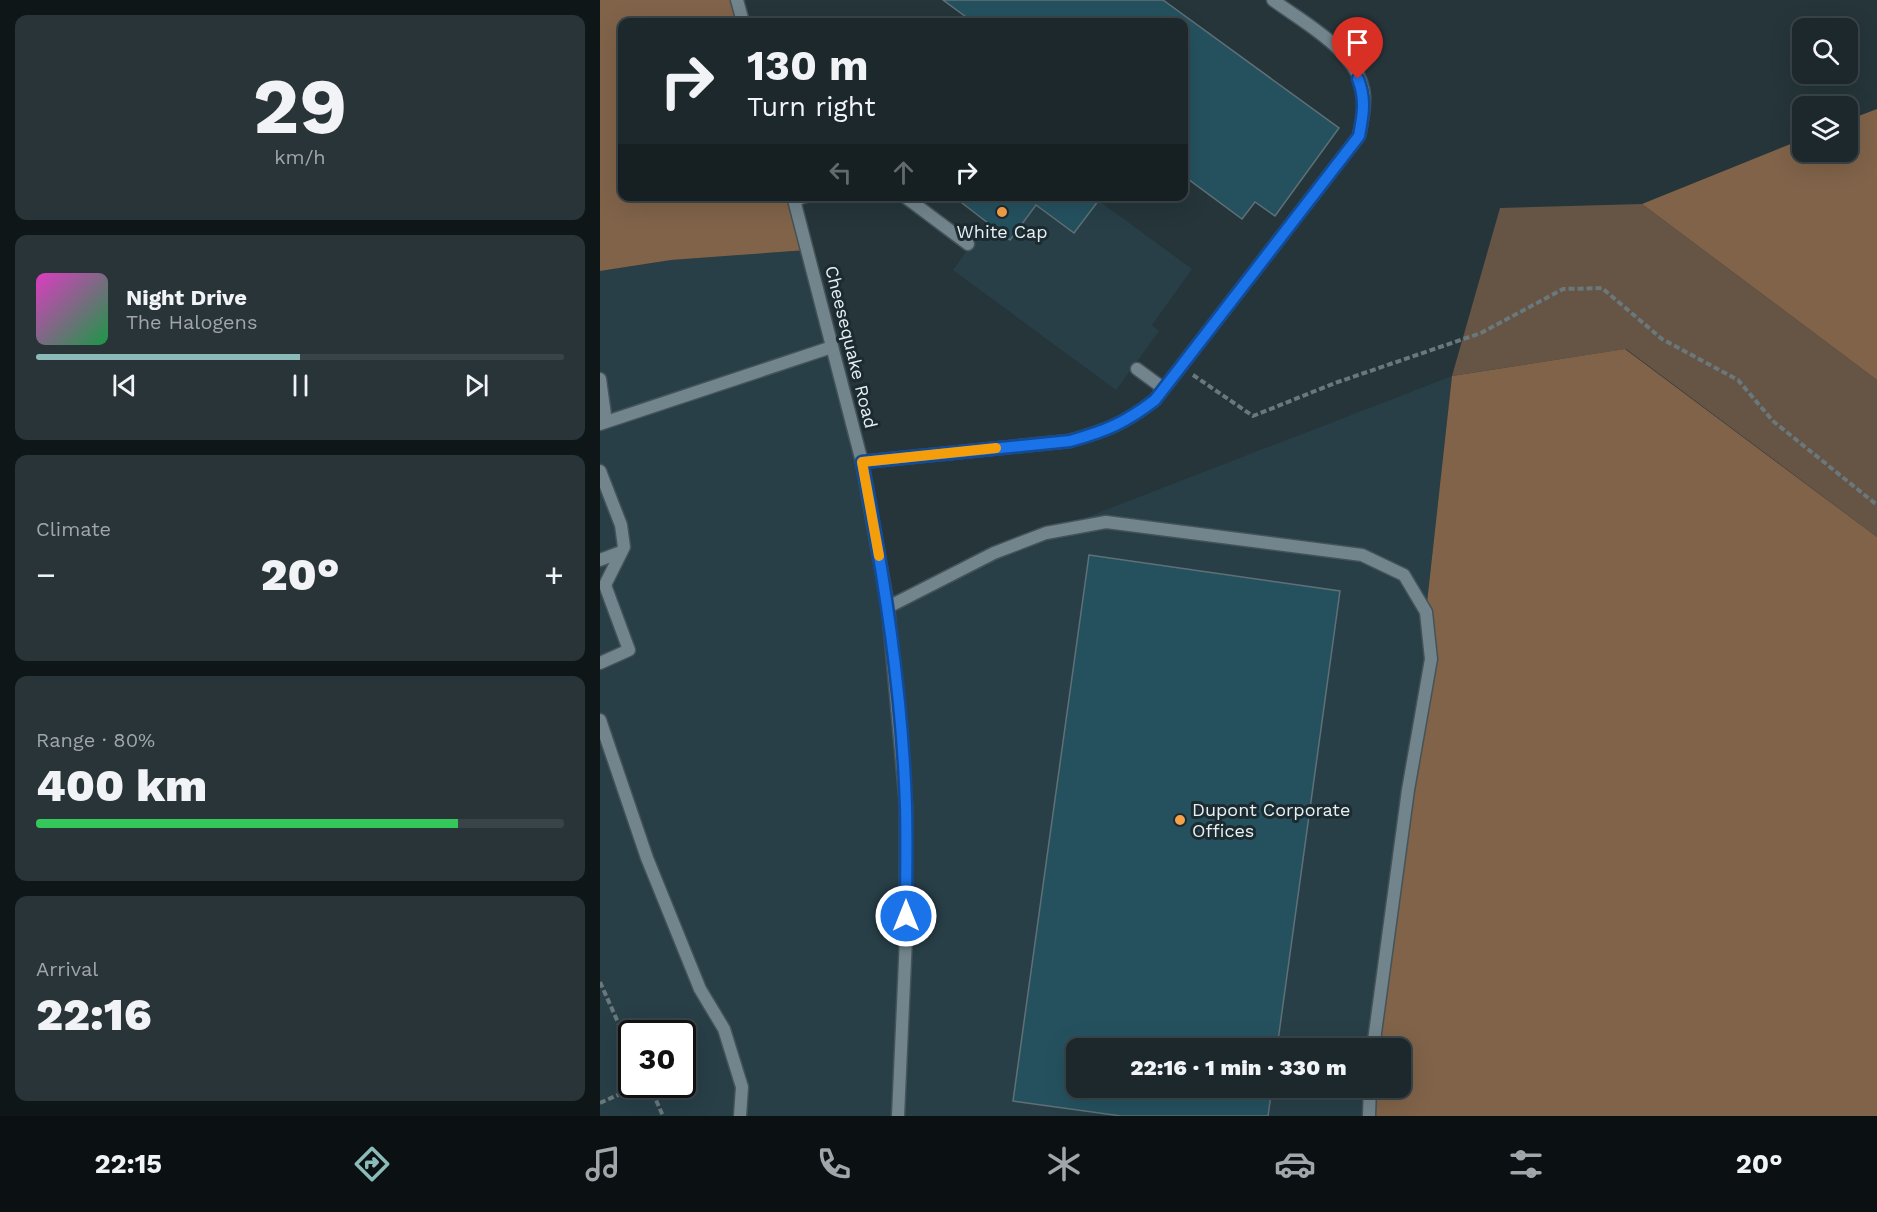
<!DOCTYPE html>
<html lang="en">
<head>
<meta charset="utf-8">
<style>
	:root { --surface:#1c282c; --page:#293438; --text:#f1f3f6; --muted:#a0a6a9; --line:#3a4448; --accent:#8bbbb9 }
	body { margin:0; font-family:"Work Sans",sans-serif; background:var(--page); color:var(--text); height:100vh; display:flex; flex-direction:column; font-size:22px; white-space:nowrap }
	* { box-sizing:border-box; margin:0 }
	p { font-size:20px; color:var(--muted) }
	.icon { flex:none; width:33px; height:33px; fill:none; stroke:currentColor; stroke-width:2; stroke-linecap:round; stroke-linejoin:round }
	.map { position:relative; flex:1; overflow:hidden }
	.panel { display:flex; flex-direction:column; gap:15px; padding:15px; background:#0f1618; width:600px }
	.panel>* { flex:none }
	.hud { position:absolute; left:18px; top:18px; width:570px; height:183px; border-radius:12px; box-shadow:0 6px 24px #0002,0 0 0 2px var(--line); background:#1c282c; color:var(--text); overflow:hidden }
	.fabs { position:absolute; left:1192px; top:18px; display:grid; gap:12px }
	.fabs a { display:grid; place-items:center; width:66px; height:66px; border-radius:12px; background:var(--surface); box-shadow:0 6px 24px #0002,0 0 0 2px var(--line); font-size:30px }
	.speed { position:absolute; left:18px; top:1020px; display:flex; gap:12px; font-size:30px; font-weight:700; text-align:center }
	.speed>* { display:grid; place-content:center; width:78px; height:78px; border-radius:50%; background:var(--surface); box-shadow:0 6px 24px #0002,0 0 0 2px var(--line); line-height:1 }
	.speed .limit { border:3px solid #111; border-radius:9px; background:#fff; color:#111 }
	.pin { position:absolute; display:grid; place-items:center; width:51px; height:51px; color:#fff; margin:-62px -26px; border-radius:50% 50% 50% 0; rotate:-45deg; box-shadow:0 0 6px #0007 }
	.pin .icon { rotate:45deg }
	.me { position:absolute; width:66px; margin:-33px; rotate:0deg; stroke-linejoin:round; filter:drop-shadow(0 0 4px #0008) }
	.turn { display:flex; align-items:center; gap:21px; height:126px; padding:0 30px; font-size:27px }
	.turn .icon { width:78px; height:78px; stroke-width:2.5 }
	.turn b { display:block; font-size:42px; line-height:51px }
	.lanes { display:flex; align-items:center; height:57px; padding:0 30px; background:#0003; justify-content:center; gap:30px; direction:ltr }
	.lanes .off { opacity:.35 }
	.big { font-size:45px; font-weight:800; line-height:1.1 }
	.panel .widget { flex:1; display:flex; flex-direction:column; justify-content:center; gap:9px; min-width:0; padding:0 21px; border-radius:12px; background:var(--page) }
	.panel .dial { align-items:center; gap:0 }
	.dial b { font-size:78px; line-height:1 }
	.song { display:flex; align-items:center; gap:18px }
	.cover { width:72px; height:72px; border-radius:9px; background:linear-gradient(135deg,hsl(310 70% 55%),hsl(140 70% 35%)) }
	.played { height:6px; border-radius:3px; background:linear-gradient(90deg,var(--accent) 50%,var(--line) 50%) }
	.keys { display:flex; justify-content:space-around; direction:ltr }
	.heat { display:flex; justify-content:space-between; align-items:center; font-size:33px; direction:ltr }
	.charge { height:9px; border-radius:4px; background:linear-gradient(90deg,#34c759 80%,var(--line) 0) }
	.trip { position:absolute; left:466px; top:1038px; width:345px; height:60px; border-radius:12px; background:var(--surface); box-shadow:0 6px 24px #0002,0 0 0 2px var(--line); font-weight:800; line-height:60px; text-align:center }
	.tabs { display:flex; height:96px; justify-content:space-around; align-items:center; background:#0b1012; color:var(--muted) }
	.tabs .icon { width:42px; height:42px }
	.tabs .current { color:var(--accent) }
	.tabs b { font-size:27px; color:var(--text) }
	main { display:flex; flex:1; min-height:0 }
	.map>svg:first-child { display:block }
</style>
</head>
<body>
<main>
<section class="panel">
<div class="widget dial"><b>29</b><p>km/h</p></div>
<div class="widget">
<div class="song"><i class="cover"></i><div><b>Night Drive</b><p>The Halogens</p></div></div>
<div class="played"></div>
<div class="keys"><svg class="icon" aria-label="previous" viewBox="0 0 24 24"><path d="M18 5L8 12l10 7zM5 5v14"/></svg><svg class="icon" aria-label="pause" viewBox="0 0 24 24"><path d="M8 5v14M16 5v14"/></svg><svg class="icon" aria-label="next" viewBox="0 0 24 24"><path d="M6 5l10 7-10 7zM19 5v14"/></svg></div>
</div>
<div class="widget"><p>Climate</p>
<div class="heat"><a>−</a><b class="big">20°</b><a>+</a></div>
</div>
<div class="widget"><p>Range · 80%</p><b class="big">400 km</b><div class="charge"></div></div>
<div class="widget"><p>Arrival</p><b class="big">22:16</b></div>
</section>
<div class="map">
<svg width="1277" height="1116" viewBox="0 0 1277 1116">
	<rect width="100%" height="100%" fill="#25353a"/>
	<path fill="#283f48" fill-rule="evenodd" d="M499,201L592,269L552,325L559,331L516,390L353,270L385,226L388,228L436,205L474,233Z
		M207,250L232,347L288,607L446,533L852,376L826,612L831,659L773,1048H477V1088H770L769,1116H0V271L71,260ZM32,1034H82V1084H32Z"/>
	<path fill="#665445" d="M1042,204L1277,380V537L1026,349L852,376L900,208Z"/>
	<path fill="#806349" d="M0,0H137L143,22H22V196L193,197L207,250L71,260L0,271Z
		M1277,109V380L1042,204L1203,139V152H1248V120Z
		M1025,349L1277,537V1116H769L770,1088H801V1048H773L831,659L826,612L852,376Z"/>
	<path fill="#25515f" stroke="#5f7076" stroke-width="1.5" d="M343,0H563L739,128L675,216L655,202L642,219L584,176V22H373Z
		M353,196H502L474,233L436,205L410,240Z
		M489,555L740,591L677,1048H477V1088H672L668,1116H521L413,1101Z"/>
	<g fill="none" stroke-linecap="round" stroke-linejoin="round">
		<defs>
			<path id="service" d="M304,196L368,244
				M194,200L206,196
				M537,369L563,388
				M0,379L6,422
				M0,424L232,347
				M262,462L469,441C506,431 525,423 555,400L759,136C762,122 765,109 764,95C759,51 704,23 673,0
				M0,471L21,525L24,547L5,585L29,650L0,663
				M0,560L21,552
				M288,607L394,553L446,533L506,522L762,555L804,575L826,612L831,659L808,790L773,1048
				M0,720L47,858L100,989L124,1029L142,1087L140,1116
				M769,1116L770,1088"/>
			<path id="minor" d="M137,0L143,22
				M193,196L262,462L288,607L306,805V938L298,1116"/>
		</defs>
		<use href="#service" stroke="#445358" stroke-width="15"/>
		<use href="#minor" stroke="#445358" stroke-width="15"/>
		<path stroke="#6a787c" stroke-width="4" stroke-dasharray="6 3" stroke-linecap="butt" d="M593,375L653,416L735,383L881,333L963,289L1002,288L1062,339L1138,380L1173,421L1277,505
			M0,982L21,1029L32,1046
			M49,1084L63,1116
			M0,1103L42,1084"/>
		<use href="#service" stroke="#72848c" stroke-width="12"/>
		<use href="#minor" stroke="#72848c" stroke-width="12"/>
	</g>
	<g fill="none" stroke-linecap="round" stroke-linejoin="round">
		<defs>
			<path id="route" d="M306,916C306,879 307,843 306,806C302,690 284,575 262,462L470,441C506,431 525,423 555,400L759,136C763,115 766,99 758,79"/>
		</defs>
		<use href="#route" stroke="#114b97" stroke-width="15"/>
		<use href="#route" stroke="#1a73e8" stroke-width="10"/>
		<path stroke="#f59e0b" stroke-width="10" d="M279,556L262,462L396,448"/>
	</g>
	<g fill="#f7a149" stroke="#1c2b30" stroke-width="2">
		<circle cx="402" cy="212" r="6"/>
		<circle cx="580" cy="820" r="6"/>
	</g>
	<g text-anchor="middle" stroke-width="6" stroke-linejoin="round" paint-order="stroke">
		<g font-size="18" fill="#e7f0f4" stroke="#1c2b30">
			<text x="402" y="238">White Cap</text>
			<text x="592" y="816" text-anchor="start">Dupont Corporate<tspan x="592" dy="21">Offices</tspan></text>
		</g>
		<g font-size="18" fill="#e7f0f4" stroke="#1c2b30">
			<text transform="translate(251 347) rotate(76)" y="6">Cheesequake Road</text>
		</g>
	</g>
</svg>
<div class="fabs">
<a><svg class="icon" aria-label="search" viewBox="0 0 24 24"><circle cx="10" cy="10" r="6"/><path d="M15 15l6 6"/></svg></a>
<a><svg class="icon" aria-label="layers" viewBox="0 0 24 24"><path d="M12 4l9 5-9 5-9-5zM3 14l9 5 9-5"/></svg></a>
</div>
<div class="speed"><div class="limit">30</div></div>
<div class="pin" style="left:758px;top:79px;background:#d93025"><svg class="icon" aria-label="arrive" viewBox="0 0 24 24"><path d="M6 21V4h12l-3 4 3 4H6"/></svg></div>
<svg class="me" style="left:306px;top:916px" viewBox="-20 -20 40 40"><circle r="17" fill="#1a73e8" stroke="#fff" stroke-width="3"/><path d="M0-11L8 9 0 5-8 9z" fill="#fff"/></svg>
<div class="trip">22:16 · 1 min · 330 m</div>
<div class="hud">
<div class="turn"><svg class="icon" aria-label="right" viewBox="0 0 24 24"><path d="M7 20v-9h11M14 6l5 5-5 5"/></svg><div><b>130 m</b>Turn right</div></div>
<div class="lanes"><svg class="icon off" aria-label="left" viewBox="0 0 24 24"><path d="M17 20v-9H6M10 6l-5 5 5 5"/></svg><svg class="icon off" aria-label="ahead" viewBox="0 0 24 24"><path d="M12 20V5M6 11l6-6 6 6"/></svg><svg class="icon" aria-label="right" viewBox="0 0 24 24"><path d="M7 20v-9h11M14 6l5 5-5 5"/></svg></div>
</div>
</div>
</main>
<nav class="tabs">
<b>22:15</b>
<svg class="icon current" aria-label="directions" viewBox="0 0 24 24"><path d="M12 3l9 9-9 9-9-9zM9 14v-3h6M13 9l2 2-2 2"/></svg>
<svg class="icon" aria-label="music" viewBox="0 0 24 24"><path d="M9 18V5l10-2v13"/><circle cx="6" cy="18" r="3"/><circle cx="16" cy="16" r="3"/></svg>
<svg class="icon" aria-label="phone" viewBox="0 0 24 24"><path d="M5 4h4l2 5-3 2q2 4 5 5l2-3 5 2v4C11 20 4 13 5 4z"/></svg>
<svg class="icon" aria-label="climate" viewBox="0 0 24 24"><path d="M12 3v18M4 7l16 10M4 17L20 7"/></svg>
<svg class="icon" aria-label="car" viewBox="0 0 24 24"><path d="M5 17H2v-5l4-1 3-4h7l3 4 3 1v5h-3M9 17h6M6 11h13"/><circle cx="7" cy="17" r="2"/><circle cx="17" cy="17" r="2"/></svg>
<svg class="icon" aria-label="filters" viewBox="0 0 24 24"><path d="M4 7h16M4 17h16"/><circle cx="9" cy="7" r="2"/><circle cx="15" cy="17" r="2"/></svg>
<b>20°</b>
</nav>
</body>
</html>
